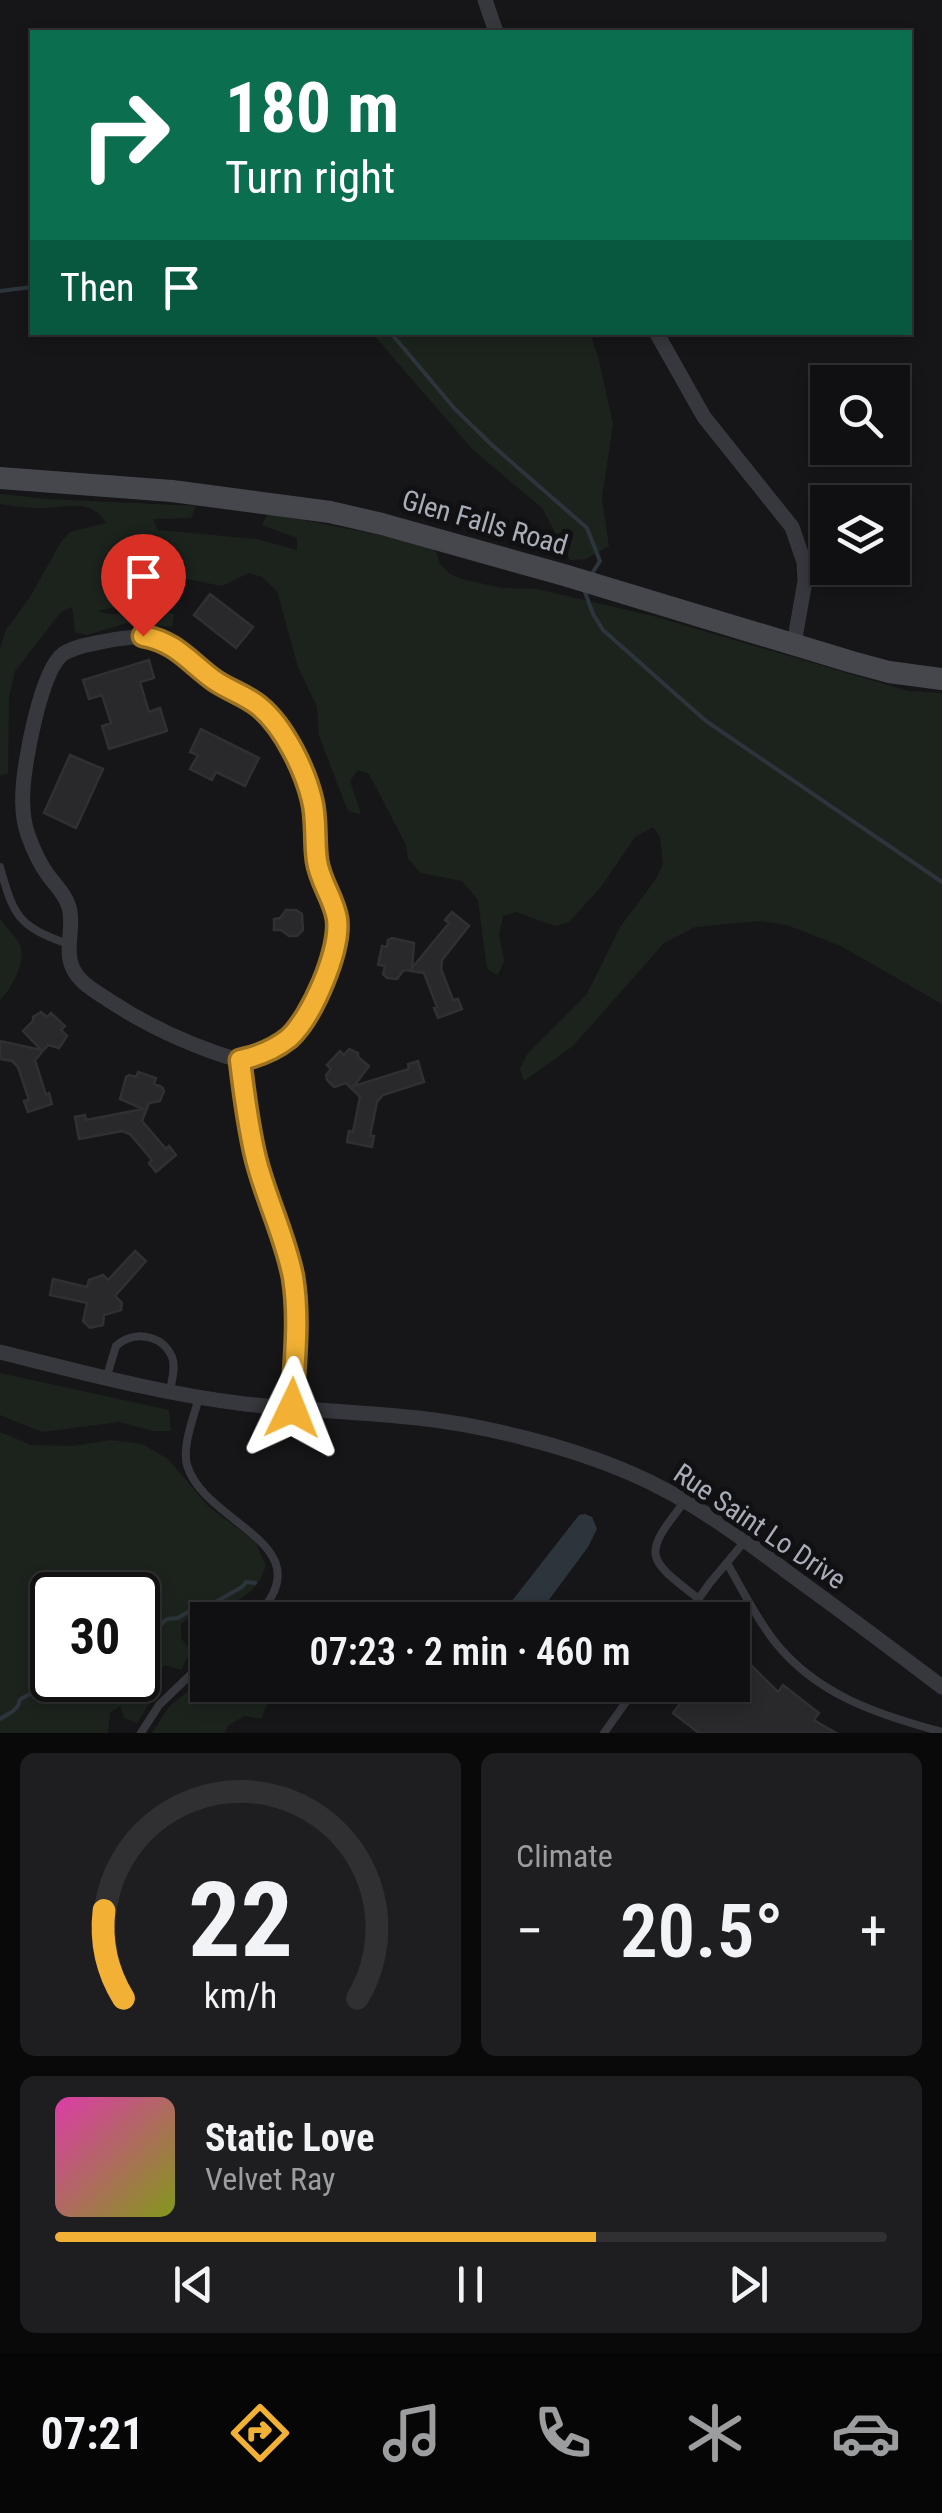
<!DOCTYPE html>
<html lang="en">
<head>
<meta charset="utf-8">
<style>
	:root { --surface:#101012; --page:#1e1e20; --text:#f1f3f6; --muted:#9c9d9f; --line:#303032; --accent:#f2b134 }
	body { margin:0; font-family:"Roboto Condensed",sans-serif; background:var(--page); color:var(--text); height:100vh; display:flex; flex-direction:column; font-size:38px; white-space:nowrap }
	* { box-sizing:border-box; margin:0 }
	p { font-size:32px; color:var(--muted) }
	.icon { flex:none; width:55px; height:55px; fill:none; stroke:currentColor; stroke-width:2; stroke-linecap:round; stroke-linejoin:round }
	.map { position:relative; height:1733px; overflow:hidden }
	.drawer { display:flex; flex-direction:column; gap:20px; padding:20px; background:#09090a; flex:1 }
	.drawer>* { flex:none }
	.top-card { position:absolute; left:30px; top:30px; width:882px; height:305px; border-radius:0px; box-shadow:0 5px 15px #0003,0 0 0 2px var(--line); background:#0b6e4f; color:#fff; overflow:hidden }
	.fabs { position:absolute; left:810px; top:365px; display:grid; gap:20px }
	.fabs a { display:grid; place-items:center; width:100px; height:100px; border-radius:0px; background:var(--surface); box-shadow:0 5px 15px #0003,0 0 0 2px var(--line); font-size:50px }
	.speed { position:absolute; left:30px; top:1572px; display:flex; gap:20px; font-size:50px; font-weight:700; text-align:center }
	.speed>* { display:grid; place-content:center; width:130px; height:130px; border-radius:50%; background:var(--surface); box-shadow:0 5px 15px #0003,0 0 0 2px var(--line); line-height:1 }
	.speed .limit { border:5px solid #111; border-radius:15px; background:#fff; color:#111 }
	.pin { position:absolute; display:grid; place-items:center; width:85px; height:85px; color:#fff; margin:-102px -42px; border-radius:50% 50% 50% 0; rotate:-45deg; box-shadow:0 0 10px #0007 }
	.pin .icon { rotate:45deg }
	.me { position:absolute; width:110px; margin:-55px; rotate:2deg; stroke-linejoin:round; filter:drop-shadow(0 0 8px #0008) }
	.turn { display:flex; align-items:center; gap:35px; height:210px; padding:0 30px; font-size:45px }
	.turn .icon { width:130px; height:130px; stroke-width:2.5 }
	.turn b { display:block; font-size:70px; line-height:85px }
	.then { display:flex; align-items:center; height:95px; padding:0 30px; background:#0003; gap:20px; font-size:38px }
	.big { font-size:75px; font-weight:600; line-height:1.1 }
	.drawer .widget { flex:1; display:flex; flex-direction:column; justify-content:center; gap:15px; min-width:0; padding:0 35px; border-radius:15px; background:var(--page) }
	.drawer .dial { align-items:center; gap:0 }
	.dial svg { height:260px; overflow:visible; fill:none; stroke:var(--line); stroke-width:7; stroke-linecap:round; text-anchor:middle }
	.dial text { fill:var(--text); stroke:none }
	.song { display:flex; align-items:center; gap:30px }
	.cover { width:120px; height:120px; border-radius:15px; background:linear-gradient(135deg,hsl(320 70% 55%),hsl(70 70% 35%)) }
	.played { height:10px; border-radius:5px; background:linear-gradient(90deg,var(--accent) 65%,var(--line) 65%) }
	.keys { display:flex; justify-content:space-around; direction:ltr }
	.heat { display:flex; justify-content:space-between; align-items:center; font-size:55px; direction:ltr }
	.drawer .tiles { flex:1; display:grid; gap:20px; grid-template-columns:1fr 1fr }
	.widget:last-child { grid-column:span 2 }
	.trip { position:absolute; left:190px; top:1602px; width:560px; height:100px; border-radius:0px; background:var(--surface); box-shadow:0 5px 15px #0003,0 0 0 2px var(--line); font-weight:600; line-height:100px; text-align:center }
	.menu { display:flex; height:160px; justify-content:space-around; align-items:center; background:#060607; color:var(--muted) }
	.menu .icon { width:70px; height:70px }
	.menu .on { color:var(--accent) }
	.menu b { font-size:45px; color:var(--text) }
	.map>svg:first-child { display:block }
</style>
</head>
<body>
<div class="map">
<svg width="942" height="1733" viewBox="0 0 942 1733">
	<rect width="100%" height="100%" fill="#161618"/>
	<path fill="#1c231d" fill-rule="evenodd" d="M372,333H590L599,360L613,424L602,498L609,546L586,559L570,560L542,508L473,450Z
		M0,494L48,499L196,506L191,518L153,519L158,530L257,539L297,550V538L262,525L268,513L424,544L436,552L440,564L450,574L462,579L501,588L537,589L653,616L908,691L942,693V1004L841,946L787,925L760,921L695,927L664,943L573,1046L524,1081L520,1069L527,1054L587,994L620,927L656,879L663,864L660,837L653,827L635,837L601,887L569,922L555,926L516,912L503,916L499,935L504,961L498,975L487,969L478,900L462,881L421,873L408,859L406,845L369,774L358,770L350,781L361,814L348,811L319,736L317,707L298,667L277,591L262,577L249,573L222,586L176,577L151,586L153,599L97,611C123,620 148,606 174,614L172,627L127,623L87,635L75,632L72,607L61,612L15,671L9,697L8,774L0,775V648L6,630L30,597L61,542L70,532L106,523C90,497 67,508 41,508C27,508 13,506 0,504Z
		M0,918C5,928 16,935 20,945C27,962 11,989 0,1000Z
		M0,1373L169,1410L171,1431H153L119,1422L42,1432L0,1415Z
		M0,1432L31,1445L73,1446L110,1440L142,1444L168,1459L209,1507L255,1541L266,1566C249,1614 212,1599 181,1624V1638L191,1651L181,1670L165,1665L153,1675C157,1695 148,1706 137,1723L124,1718L120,1706L110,1713L108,1733H0ZM52,1595H138V1680H52Z
		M207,1675L208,1685H271L272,1694L261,1719L244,1716L228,1726L225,1733H152L169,1707Z"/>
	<path fill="#2c353c" d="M585,1514L592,1517L597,1529L588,1547L534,1620H497L579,1515Z"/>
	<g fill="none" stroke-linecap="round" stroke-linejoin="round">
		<path stroke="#2c353c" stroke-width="4" d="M0,291L32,287
			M390,332L455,409L493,446L587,528L600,561L591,575
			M586,589L585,592L593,614L603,630L706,721L942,882
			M138,1634L160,1625L167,1619L178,1618L188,1612L200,1611L242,1587L246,1582L255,1583
			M0,1719C5,1715 11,1714 15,1709C25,1699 12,1704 26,1696C39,1689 44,1694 56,1680"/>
	</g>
	<path fill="#29292c" stroke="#303034" stroke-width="2.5" d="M210,594L253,627L236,648L194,615Z
		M149,660L154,678L140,682L149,712L160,708L167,731L109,749L102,726L111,723L102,695L89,699L83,680Z
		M201,729L259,758L245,786L216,772L212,780L190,769L198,755L190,752Z
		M70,755L103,769L76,828L44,813Z
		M286,910H296L302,914L303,930L297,936H289L281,930H274V919L280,918Z
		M452,912L469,926L442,960L441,969L453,1000L458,999L462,1009L438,1018L434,1008L437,1007L424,973L404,970L397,979L387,978L383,974L385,966L378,965L382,946L387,947L388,940L392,938L414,943L412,968L449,923L445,920Z
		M41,1012L47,1017L51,1013L65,1026L61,1030L67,1036L59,1048L48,1045L35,1060L46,1095L49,1093L52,1104L28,1112L24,1101L29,1100L18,1067L12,1061L0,1059V1041L41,1050L23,1031L33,1021V1017Z
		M349,1049L358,1053V1057L369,1066L354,1086L409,1069L408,1064L418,1061L424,1082L383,1095L377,1102L370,1136H374L372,1147L347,1142L349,1131L353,1132L360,1097L346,1083L334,1087L327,1080L326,1075L331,1069L327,1065L340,1051L344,1055Z
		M138,1072L156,1078L154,1084L162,1087L164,1091L160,1101L149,1103L142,1121L166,1149L169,1146L176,1155L156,1172L149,1163L152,1160L130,1134L122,1131L79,1139L75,1117L85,1115L86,1120L143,1109L120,1099L126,1077L129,1075L136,1077Z
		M135,1251L146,1261L115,1296L122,1303L121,1310L104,1315L103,1325L90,1328L83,1321L87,1303L50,1295L53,1279L87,1287L89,1280L103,1275L108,1280Z
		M732,1640L746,1660L778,1692L783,1685L819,1713L814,1720L836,1733H699L673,1713L694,1685H732Z"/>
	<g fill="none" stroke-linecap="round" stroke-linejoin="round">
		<path stroke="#37383d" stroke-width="8" d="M0,867C14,917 18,926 68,944
			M106,1379L116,1346C133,1330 162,1334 172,1357C176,1367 172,1380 170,1390
			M199,1397C194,1417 182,1445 187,1465C205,1526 330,1544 253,1620
			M685,1501C642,1556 645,1557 699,1599
			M727,1563C742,1589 756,1618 775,1642C817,1695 879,1715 942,1732
			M684,1620L709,1584L745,1541
			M141,1733L159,1705L208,1658
			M604,1733L638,1685"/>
		<path stroke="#37383d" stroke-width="15" d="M485,0L496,32
			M656,332L704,417L792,527L804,562L805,581L794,644
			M241,1061C259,1056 274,1051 288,1038C312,1018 339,954 336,922C335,902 321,884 317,865C313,845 316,824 313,804C309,781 296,754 284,734C267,706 245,700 219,684C169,652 176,627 106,641C92,644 75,646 63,654C41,670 24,763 23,790C22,805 23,821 28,835C33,849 39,863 48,875C56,886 65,894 69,907C76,932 59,956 80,979C88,988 100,994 110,1001C151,1028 194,1047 241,1061C244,1094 247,1127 256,1160C266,1199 285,1237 293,1277C300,1320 294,1365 292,1408
			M0,1352C81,1372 162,1394 245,1404C302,1410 360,1412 418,1418C484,1425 570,1447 630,1473C689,1498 740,1536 790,1574C841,1611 892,1649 942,1687"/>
		<path stroke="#45474d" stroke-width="22" d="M0,478L172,491L330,512L382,524L564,575L852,662L889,672L942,679"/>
	</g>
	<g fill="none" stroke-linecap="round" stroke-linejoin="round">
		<defs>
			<path id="route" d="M143,636C176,642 188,661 214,680C228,690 246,695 260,707C284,727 305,770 312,800C317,819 314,841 317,861C320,882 334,899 337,919C341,950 312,1017 289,1038C274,1050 259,1056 240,1060C244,1094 248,1127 256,1159C266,1199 285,1236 293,1277C300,1320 294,1365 292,1408"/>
		</defs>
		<use href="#route" stroke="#9d7322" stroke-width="25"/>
		<use href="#route" stroke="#f2b134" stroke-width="18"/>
	</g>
	<g text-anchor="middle" stroke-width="10" stroke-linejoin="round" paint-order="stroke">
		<g font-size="28" fill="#a8adb8" stroke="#111113">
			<text transform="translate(485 522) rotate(16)" y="10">Glen Falls Road</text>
			<text transform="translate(760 1526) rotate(34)" y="10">Rue Saint Lo Drive</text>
		</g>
	</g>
</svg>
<div class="fabs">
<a><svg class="icon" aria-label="search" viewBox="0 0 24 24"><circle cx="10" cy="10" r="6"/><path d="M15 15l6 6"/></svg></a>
<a><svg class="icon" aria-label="layers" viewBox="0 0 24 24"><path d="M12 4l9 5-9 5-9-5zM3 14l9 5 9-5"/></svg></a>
</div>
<div class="speed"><div class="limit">30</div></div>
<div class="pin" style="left:143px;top:636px;background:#d93025"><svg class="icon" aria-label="arrive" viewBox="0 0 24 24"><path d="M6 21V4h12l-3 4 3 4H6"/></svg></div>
<svg class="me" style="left:292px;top:1408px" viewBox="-20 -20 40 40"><path d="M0-17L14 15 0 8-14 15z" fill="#f2b134" stroke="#fff" stroke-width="4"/></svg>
<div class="trip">07:23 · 2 min · 460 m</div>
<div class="top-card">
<div class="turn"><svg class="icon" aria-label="right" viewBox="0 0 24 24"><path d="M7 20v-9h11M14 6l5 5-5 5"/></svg><div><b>180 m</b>Turn right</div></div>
<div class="then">Then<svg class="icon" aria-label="arrive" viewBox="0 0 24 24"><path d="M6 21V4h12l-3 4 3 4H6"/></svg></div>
</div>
</div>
<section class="drawer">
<div class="tiles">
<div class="widget dial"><svg viewBox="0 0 100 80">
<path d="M14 69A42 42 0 1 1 86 69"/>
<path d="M14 69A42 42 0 0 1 8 42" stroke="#f2b134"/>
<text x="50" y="56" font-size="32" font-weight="700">22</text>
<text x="50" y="72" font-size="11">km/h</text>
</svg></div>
<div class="widget"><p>Climate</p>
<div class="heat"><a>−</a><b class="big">20.5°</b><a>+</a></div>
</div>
<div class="widget">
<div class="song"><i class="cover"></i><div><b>Static Love</b><p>Velvet Ray</p></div></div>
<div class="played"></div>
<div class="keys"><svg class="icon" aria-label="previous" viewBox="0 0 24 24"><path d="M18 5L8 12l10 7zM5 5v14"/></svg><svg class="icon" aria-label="pause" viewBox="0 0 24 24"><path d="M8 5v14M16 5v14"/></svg><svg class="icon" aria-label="next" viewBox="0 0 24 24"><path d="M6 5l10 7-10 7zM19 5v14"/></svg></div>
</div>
</div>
</section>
<nav class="menu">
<b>07:21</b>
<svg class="icon on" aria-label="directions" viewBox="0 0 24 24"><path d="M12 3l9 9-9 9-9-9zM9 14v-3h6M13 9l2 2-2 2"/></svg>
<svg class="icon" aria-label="music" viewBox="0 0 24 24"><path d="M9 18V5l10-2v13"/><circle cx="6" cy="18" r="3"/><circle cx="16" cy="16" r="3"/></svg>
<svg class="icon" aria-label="phone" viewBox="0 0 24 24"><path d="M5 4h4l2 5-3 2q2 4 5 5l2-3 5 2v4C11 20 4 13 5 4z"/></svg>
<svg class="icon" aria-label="climate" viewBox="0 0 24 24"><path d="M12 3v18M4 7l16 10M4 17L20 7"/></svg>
<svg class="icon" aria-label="car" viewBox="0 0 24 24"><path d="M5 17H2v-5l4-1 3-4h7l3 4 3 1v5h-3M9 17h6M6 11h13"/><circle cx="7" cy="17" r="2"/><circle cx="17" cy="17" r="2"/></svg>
</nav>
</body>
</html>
